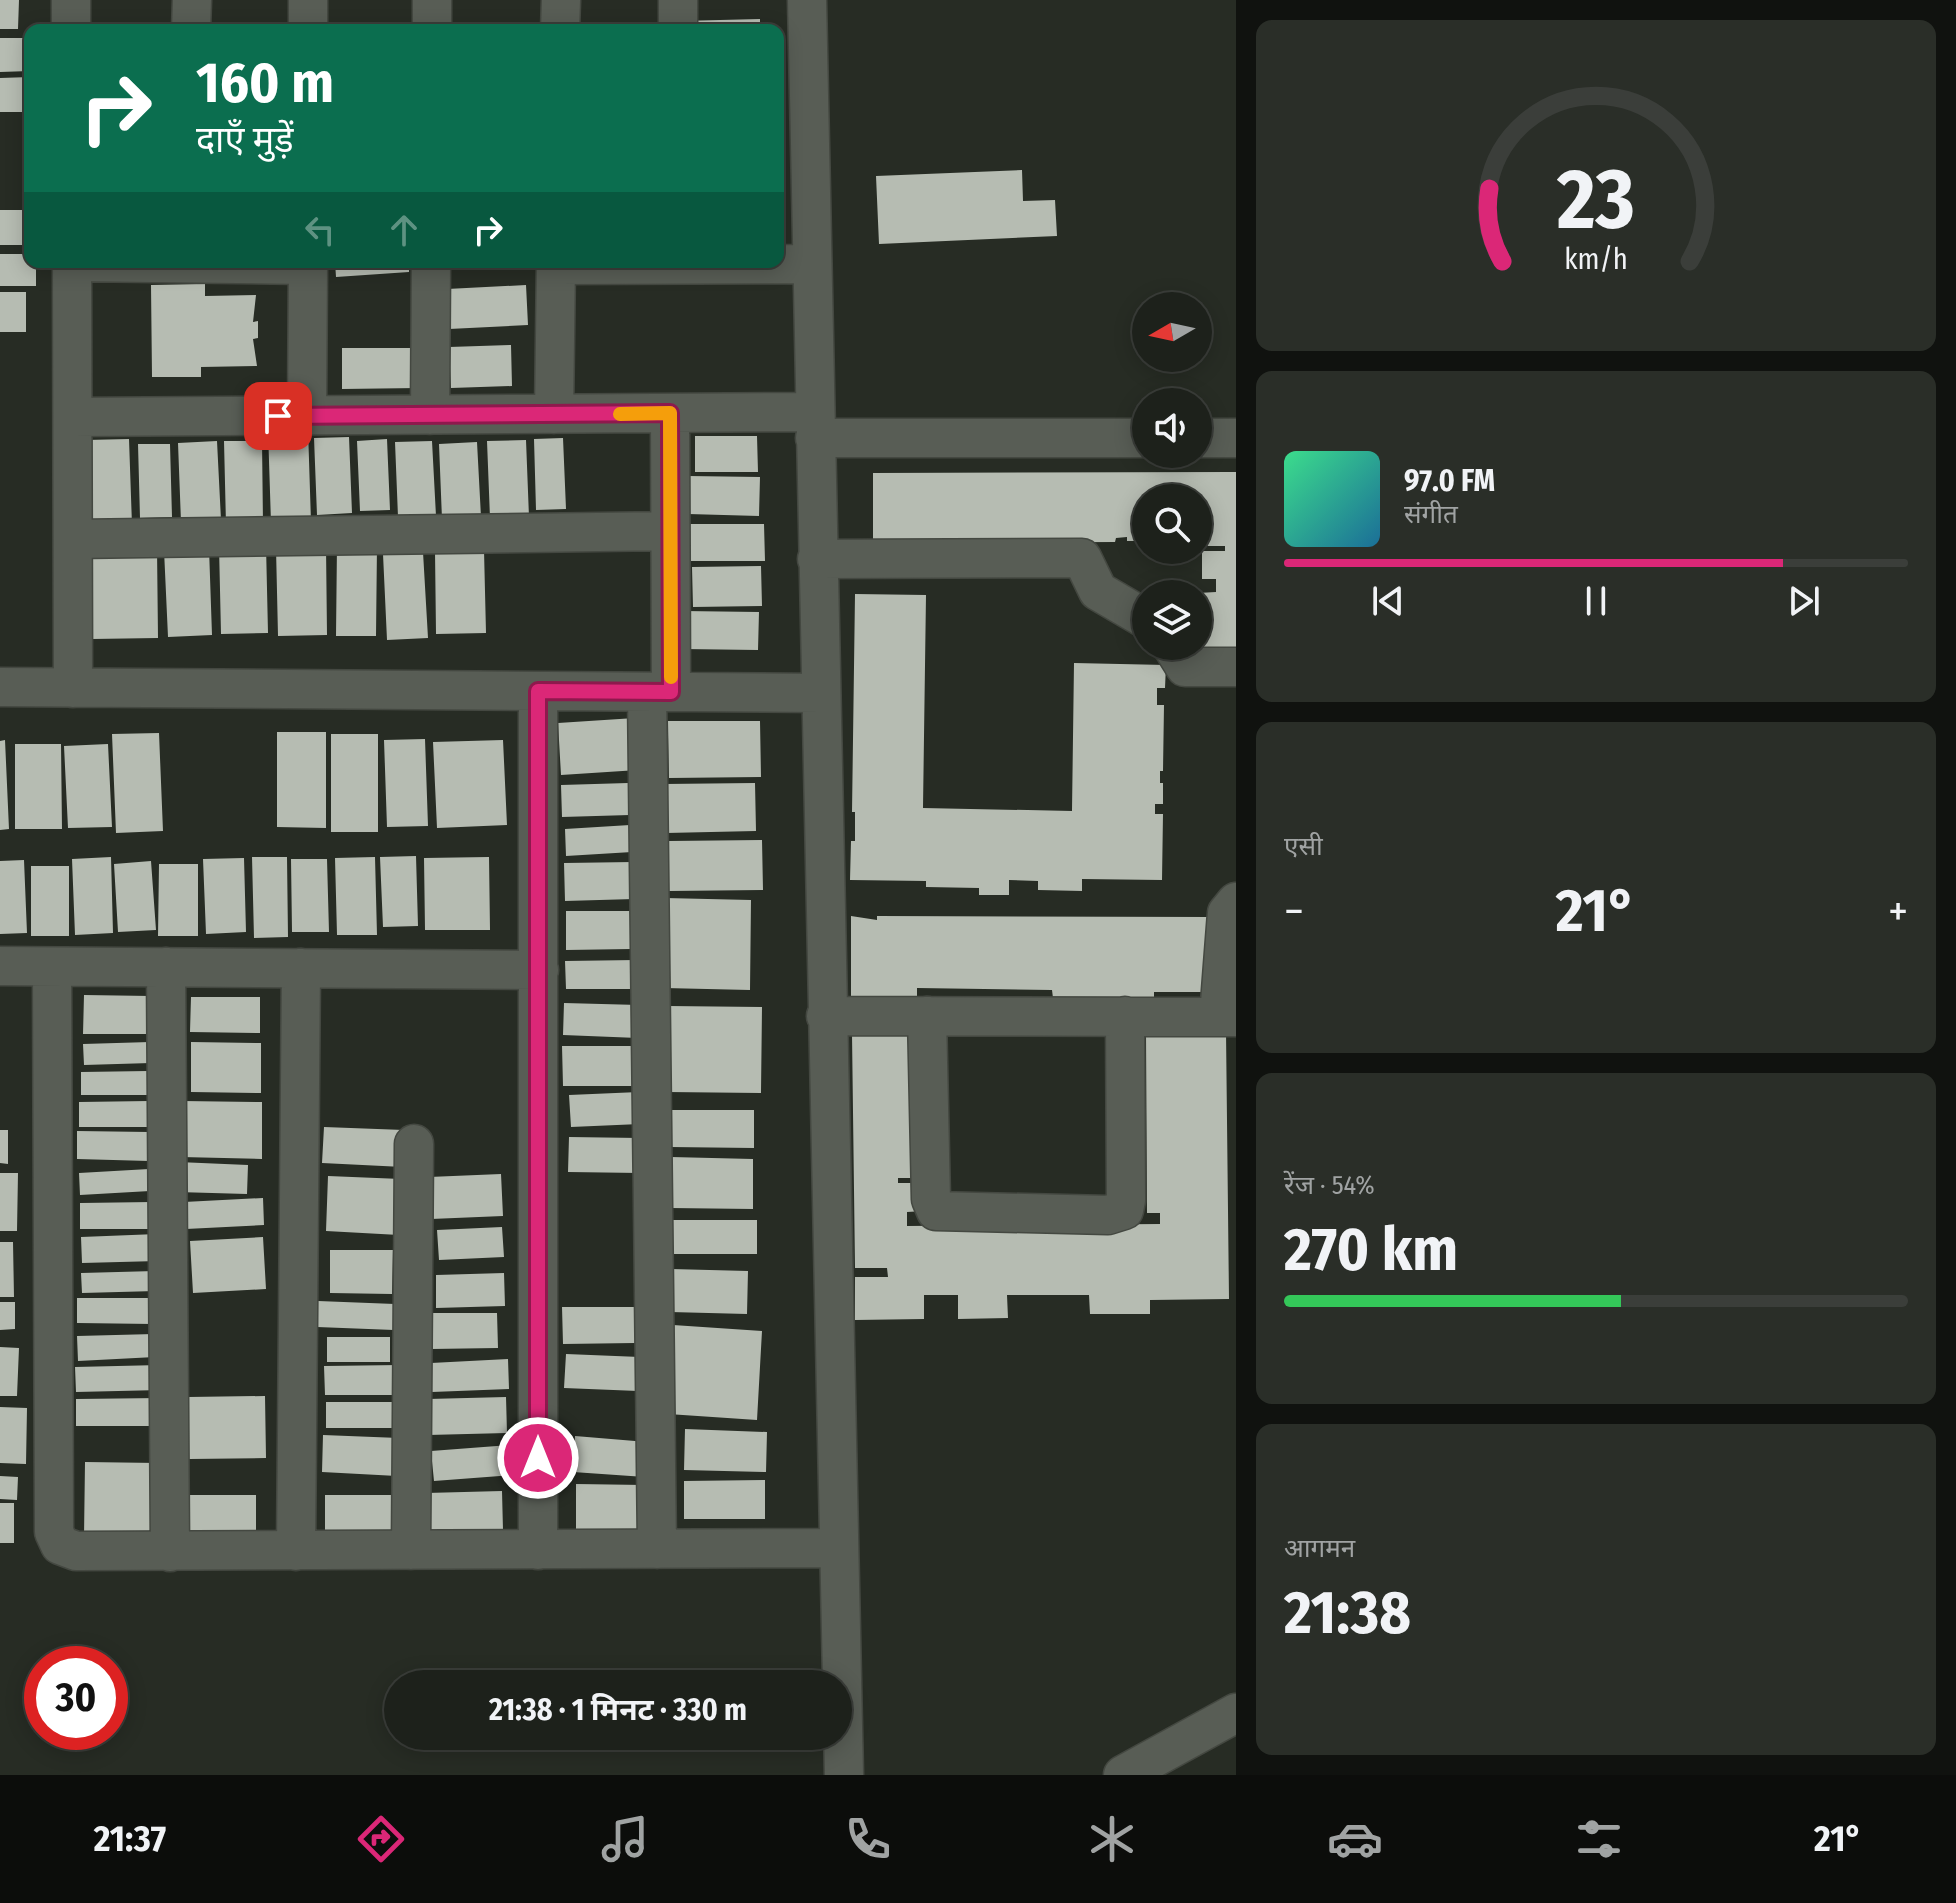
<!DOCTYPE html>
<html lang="hi">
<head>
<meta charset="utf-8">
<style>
	:root { --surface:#1d211b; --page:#2a2e28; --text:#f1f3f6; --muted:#a0a3a3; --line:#3b3e3a; --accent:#db2777 }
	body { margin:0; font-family:"Fira Sans Condensed","Noto Sans Devanagari",sans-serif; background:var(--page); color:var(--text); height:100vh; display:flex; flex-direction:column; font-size:30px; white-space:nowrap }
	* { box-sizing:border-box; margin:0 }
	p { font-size:26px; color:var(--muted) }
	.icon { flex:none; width:44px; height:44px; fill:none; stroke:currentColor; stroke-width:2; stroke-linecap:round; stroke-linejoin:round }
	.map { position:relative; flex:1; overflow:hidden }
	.sheet { display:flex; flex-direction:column; gap:20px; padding:20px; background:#10120f; width:720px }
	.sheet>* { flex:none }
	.hud { position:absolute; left:24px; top:24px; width:760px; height:244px; border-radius:16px; box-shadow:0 4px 20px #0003,0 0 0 2px var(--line); background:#0b6e4f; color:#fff; overflow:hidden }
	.needle { width:52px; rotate:261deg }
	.fabs { position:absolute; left:1132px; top:292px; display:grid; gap:16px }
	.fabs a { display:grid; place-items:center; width:80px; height:80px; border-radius:50%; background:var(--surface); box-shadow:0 4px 20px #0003,0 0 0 2px var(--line); font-size:40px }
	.speed { position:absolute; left:24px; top:1646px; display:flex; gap:16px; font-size:40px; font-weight:700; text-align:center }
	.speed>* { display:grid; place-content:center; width:104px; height:104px; border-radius:50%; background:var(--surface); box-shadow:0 4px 20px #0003,0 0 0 2px var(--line); line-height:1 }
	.speed .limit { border:12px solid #d22; background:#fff; color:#111 }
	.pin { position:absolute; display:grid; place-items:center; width:68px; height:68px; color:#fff; margin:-34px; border-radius:16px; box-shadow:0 4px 12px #0006 }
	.me { position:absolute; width:88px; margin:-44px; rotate:0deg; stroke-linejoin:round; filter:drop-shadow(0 0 6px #0008) }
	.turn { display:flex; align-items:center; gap:28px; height:168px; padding:0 40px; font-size:36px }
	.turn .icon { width:104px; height:104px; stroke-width:2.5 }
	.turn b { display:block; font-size:56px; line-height:68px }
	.lanes { display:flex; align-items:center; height:76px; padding:0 40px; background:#0003; justify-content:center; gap:40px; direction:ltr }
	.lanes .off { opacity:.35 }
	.big { font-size:60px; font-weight:700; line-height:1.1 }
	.sheet .widget { flex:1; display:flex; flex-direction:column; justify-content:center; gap:12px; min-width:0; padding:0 28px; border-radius:16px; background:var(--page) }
	.sheet .dial { align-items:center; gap:0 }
	.dial svg { height:208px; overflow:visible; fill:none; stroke:var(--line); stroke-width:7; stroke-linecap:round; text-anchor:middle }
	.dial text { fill:var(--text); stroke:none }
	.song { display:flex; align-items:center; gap:24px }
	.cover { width:96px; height:96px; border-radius:12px; background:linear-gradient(135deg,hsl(150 70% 55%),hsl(200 70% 35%)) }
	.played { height:8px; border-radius:4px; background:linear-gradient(90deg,var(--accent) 80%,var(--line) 80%) }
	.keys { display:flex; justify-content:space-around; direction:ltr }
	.heat { display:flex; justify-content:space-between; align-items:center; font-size:44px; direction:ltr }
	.charge { height:12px; border-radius:6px; background:linear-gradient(90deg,#34c759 54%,var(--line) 0) }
	.trip { position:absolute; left:384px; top:1670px; width:468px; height:80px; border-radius:40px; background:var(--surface); box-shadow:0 4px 20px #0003,0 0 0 2px var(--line); font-weight:700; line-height:80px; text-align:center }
	.tab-bar { display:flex; height:128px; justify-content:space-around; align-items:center; background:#0c0d0b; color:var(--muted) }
	.tab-bar .icon { width:56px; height:56px }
	.tab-bar .current { color:var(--accent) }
	.tab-bar b { font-size:36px; color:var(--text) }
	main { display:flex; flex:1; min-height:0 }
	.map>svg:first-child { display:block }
</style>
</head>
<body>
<main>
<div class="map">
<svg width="1236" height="1775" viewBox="0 0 1236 1775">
	<rect width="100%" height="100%" fill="#272c24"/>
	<path fill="#b6bcb2" d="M0,0H19L18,29H0Z
		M760,19V30H681L680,21Z
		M0,38H30V71L0,72Z
		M30,77V112H0V78Z
		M1022,170L1023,201L1055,200L1057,236L879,244L876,176Z
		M0,210H30V245H0Z
		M0,254H30V262H36V286H0Z
		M335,262H409V272L336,277Z
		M205,284V296L256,295L253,322L258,321V338L253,339L257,366L201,367V377H152L151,285Z
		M526,285L528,325L449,329L447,289Z
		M0,292H26V332H0Z
		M511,345L512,386L451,388L449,347Z
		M342,348H418L419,388L342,389Z
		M308,429L311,522L271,523L268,430Z
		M695,436H757L758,472H695Z
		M349,437L352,513L317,515L314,438Z
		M563,438L566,509L536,510L534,439Z
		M129,439L132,525L89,527L86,440Z
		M387,439L390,510L360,511L357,441Z
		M526,440L529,517L490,518L487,441Z
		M217,441L221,520L181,522L178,443Z
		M224,441H262L263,524L226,525Z
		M432,441L436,516L398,517L395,442Z
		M477,442L481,517L442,519L439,444Z
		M138,444H170L172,517L140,518Z
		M1236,472V660H1196L1198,593L1216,592V579H1202V551H1225V546H1198V498H1146V541H1127V537L1116,538L1115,542L873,543V473Z
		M688,476L760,477L759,516L688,514Z
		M680,524H764L765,561H681Z
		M337,544L377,545L376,636H336Z
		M266,545L268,633L221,634L219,546Z
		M326,546L327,635L278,636L276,548Z
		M157,548L158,638L92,639L91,549Z
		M209,548L212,635L168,637L164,550Z
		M484,550L486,633L436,634L435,551Z
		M423,552L428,638L387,640L383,554Z
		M761,566L762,606L693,607L692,567Z
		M855,594L926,595L923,808L1072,811L1074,663L1166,665L1165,688H1157V705H1164L1163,771H1160V783H1163V804H1155V814H1163L1162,880L1082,879V891L1038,890V881L1009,880V895H979V888L926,887V881L850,880L851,841H855V812H852Z
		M683,611L759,612L758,650L683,649Z
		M635,718L638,770L561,775L558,723Z
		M668,721H760L761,777L669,778Z
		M277,732H326V828L277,827Z
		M159,733L163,831L116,833L112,734Z
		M331,734H378V832H331Z
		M425,739L428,826L387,827L384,740Z
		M5,740L9,829L0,830V741Z
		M503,740L507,825L437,828L433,742Z
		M15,744H61L62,829H15Z
		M108,744L112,827L68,828L64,746Z
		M628,783L630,815L562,817L561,785Z
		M755,783L756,831L666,833L664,784Z
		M630,825L632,852L566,856L565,829Z
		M762,840L763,890L669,891V841Z
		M416,856L418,926L383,927L380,857Z
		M111,857L113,933L75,935L72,859Z
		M252,857H287L288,937L254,938Z
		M375,857L377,935H337L335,858Z
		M489,857L490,930H425L424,858Z
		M244,858L246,932L206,934L203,859Z
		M291,859H327L329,932H292Z
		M24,860L27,933L0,934V861Z
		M151,861L156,930L118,932L114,864Z
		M633,862L634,899L565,901L564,863Z
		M159,864H198V936H158Z
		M31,866H69V936H31Z
		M665,898L751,900L750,990L664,988Z
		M566,911H631V949L566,950Z
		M851,916L877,920V916L1210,917V992H1154V998H1053L1052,990L917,988V998H851Z
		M636,960L637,989H566L565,961Z
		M84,995L151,996L152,1034H83Z
		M191,997H260V1033L190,1032Z
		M564,1003L639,1005L638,1038L563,1035Z
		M668,1006L762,1007L761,1093L667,1092Z
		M1226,1031L1229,1299L1150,1300V1314H1090L1089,1295H1007L1008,1318L958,1319V1295H924V1319L855,1320V1277H888L887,1268H855L852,1034L922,1033L924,1178H898V1183H924V1211L907,1212V1226L1160,1224V1213H1147L1146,1032Z
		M150,1042L151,1063L84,1065L83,1044Z
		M191,1042L261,1043V1093L191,1092Z
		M562,1046H640L641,1086H563Z
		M148,1071L149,1095H81V1072Z
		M639,1092L640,1124L571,1127L569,1095Z
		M149,1101V1127H79V1102Z
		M182,1101L262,1102V1159L181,1157Z
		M670,1110H754V1148L670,1147Z
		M324,1127L404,1130L403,1167L322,1163Z
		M0,1130H8V1164L0,1163Z
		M77,1131L149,1132V1161L77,1159Z
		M569,1137L640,1138V1173L568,1172Z
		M671,1157L753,1159V1209L670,1208Z
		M178,1162L248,1165L247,1194L177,1192Z
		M149,1169L150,1191L80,1195L79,1173Z
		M0,1173H18L17,1231H0Z
		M501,1174L503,1216L431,1219L429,1177Z
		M328,1176L401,1179L399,1235L326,1231Z
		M263,1198L264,1225L186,1229L184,1202Z
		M152,1202V1229H80V1203Z
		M673,1220H757V1254H673Z
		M502,1227L504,1257L439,1260L437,1230Z
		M157,1234L158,1261L82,1263L81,1237Z
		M263,1237L266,1289L193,1293L190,1241Z
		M0,1242H13L14,1297H0Z
		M330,1250H393L392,1294L330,1293Z
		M671,1269L748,1271L747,1314L670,1312Z
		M155,1271L156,1291L82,1293L81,1273Z
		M504,1273L505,1306L436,1308V1275Z
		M77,1298H153V1324L77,1323Z
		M318,1301L395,1304L394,1330L317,1327Z
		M0,1302H15V1329L0,1330Z
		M562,1307H635V1343L563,1344Z
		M430,1313H497L498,1348L431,1349Z
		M673,1325L762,1331L757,1420L668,1414Z
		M154,1334L155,1357L78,1361L77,1336Z
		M327,1337H390V1362H327Z
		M0,1347L19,1348L17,1396H0Z
		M566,1354L640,1357L638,1391L564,1388Z
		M508,1359L509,1389L432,1392L431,1363Z
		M160,1365L161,1390L76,1392L75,1367Z
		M400,1365V1395H325L324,1366Z
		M265,1396L266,1458L189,1459L188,1397Z
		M506,1397L507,1433L428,1435V1399Z
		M160,1398V1426H76V1399Z
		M326,1402H403L402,1428H326Z
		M0,1407L27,1408L26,1464L0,1463Z
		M685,1429L767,1432L766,1472L684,1470Z
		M323,1435L399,1438L397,1476L322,1472Z
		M575,1436L647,1442L645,1477L573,1472Z
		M511,1445L513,1475L434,1481L431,1451Z
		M85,1462L158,1463L157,1539L84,1537Z
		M0,1476L18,1477L17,1500L0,1499Z
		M765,1480V1519H684V1481Z
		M576,1484L644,1485V1530L576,1529Z
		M502,1491L503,1530L427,1533L426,1493Z
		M179,1495H256V1533L179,1535Z
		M325,1495H401L400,1535L325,1534Z
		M0,1503H14V1543H0Z"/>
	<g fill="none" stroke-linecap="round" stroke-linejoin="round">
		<defs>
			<path id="street" d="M71,0V30
				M678,0V30
				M807,0L844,1775
				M191,30L192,0
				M308,30V0
				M432,30V0
				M560,30L561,0
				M72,262L73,688
				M72,262L308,265
				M556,265L812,264
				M670,413L671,692
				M554,414L556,262
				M430,415L431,262
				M307,416L308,262
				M73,417L815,412
				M815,438H1146
				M1198,438H1236
				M73,539L670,531
				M817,559L1082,558L1098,591L1146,619
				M1172,646L1185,667H1236
				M0,687L820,693
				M647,692L657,1549
				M0,966L539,970
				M52,967L54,1532L60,1545L76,1551L838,1548
				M166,967L170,1552
				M826,1016L1236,1017
				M927,1016L931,1199L936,1211L1108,1215L1124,1210L1126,1200L1125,1016
				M1219,1016L1227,913L1236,902
				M411,1550L414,1144
				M538,1550V691
				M296,1551L301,968
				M1123,1775L1236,1713"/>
		</defs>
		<use href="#street" stroke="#444841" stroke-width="41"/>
		<use href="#street" stroke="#585d55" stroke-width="38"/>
	</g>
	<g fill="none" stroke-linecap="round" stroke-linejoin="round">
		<defs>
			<path id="route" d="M278,416L670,413L671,692L538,691V1458"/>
		</defs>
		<use href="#route" stroke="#8e194d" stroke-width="20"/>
		<use href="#route" stroke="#db2777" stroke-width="14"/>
		<path stroke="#f59e0b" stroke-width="14" d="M620,414L670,413L671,677"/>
	</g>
</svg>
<div class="fabs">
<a><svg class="needle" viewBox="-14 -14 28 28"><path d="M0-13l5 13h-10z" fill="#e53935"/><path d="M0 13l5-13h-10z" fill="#a0a3a3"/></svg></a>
<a><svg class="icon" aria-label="sound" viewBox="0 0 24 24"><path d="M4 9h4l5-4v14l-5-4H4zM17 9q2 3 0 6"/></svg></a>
<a><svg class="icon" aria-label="search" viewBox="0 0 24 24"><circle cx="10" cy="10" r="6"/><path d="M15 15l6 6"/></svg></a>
<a><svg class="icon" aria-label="layers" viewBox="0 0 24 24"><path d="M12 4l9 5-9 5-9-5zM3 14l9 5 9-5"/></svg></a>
</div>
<div class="speed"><div class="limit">30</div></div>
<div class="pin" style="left:278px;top:416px;background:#d93025"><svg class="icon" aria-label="arrive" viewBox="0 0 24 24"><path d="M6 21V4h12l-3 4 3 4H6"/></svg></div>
<svg class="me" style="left:538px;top:1458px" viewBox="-20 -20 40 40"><circle r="17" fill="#db2777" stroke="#fff" stroke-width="3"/><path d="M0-11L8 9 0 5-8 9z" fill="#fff"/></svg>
<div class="trip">21:38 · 1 मिनट · 330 m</div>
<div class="hud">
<div class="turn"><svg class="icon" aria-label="right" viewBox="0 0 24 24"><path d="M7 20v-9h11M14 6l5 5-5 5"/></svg><div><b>160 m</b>दाएँ मुड़ें</div></div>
<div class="lanes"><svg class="icon off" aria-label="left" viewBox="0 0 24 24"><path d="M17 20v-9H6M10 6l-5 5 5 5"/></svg><svg class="icon off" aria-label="ahead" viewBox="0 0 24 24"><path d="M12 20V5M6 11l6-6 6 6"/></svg><svg class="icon" aria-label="right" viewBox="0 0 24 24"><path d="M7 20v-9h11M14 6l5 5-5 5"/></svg></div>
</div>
</div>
<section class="sheet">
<div class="widget dial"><svg viewBox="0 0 100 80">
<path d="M14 69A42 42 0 1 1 86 69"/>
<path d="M14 69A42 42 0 0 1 9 41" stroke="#db2777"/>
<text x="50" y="56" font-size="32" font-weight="700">23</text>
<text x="50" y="72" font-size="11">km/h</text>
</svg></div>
<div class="widget">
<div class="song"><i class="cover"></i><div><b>97.0 FM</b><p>संगीत</p></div></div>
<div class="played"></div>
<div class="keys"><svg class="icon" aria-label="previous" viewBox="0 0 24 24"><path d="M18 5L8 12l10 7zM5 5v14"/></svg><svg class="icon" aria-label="pause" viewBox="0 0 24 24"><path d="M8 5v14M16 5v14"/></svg><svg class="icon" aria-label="next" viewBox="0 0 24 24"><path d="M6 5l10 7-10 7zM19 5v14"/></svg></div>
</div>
<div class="widget"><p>एसी</p>
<div class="heat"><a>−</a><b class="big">21°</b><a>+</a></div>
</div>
<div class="widget"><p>रेंज · 54%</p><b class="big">270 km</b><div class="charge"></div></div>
<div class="widget"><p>आगमन</p><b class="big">21:38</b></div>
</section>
</main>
<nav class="tab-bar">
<b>21:37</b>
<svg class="icon current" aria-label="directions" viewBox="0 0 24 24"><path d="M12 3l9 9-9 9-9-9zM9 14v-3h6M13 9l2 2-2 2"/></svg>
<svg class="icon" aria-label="music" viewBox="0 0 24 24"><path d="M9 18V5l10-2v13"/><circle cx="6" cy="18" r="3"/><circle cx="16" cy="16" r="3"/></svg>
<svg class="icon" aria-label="phone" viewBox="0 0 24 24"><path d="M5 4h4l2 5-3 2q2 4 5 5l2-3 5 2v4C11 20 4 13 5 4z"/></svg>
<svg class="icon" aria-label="climate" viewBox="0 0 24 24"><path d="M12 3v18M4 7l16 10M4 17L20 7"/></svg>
<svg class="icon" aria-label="car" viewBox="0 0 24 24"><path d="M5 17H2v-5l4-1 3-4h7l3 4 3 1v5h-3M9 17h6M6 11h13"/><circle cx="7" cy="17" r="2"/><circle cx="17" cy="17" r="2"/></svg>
<svg class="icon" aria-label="filters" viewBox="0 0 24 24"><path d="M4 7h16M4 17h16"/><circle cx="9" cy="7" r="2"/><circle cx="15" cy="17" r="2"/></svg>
<b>21°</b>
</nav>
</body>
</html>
